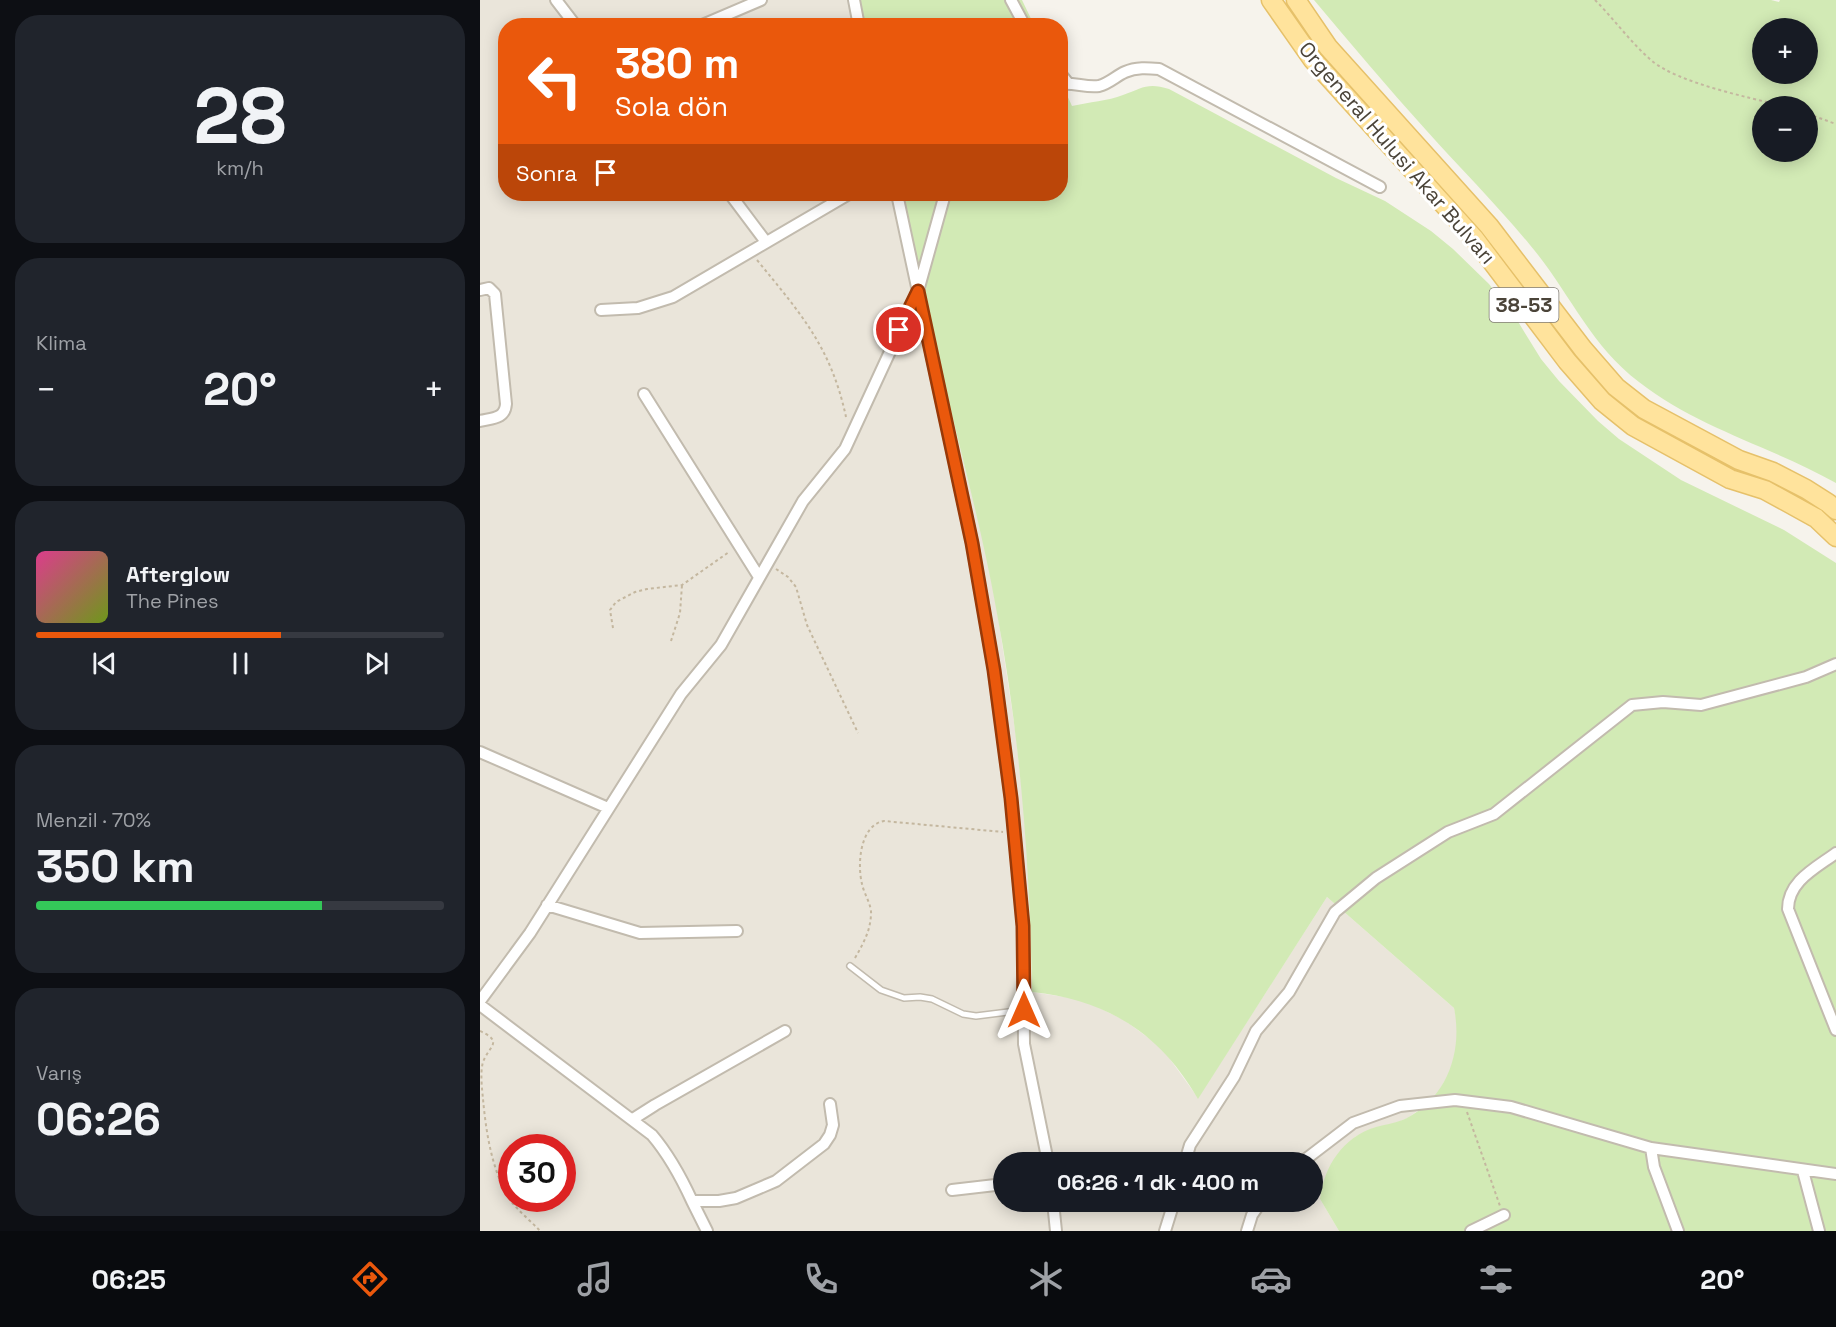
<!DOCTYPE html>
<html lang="tr">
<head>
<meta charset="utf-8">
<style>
	:root { --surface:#171b24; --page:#20242c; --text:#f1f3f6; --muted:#9ea1a6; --line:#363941; --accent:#ea580c }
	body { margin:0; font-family:"Space Grotesk",sans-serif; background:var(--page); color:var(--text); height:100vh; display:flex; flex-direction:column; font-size:22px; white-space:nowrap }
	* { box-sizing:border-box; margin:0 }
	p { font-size:20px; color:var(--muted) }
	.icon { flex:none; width:33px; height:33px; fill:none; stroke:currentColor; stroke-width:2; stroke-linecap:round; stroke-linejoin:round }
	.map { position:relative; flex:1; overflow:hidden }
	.side { display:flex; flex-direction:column; gap:15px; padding:15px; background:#0d0f14; width:480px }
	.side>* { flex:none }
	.hud { position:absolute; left:18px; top:18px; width:570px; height:183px; border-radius:24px; box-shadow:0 3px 15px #0003; background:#ea580c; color:#fff; overflow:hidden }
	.buttons { position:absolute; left:1272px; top:18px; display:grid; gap:12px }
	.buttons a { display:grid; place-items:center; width:66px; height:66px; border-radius:50%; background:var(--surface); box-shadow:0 3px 15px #0003; font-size:30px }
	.speed { position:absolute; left:18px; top:1134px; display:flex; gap:12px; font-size:30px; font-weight:700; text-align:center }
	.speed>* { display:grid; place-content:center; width:78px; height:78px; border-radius:50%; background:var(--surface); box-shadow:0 3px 15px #0003; line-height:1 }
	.speed .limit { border:9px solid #d22; background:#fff; color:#111 }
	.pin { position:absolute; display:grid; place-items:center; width:51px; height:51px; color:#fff; margin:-26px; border:3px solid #fff; border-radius:50%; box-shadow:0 2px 6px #0007 }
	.me { position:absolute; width:66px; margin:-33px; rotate:0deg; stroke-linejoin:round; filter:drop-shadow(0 0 4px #0008) }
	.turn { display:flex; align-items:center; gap:21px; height:126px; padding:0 18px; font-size:27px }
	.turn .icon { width:78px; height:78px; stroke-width:2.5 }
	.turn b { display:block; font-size:42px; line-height:51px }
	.then { display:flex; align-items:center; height:57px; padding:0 18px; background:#0003; gap:12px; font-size:22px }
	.big { font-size:45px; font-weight:800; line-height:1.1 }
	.side .widget { flex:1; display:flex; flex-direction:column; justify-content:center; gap:9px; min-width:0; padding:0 21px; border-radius:24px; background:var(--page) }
	.side .dial { align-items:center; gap:0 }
	.dial b { font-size:78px; line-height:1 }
	.song { display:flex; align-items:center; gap:18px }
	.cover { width:72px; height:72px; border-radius:9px; background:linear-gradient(135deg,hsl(330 70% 55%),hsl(80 70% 35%)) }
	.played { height:6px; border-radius:3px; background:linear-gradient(90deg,var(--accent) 60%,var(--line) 60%) }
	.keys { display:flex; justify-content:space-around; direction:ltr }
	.heat { display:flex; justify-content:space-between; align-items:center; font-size:33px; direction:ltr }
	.charge { height:9px; border-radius:4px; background:linear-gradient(90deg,#34c759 70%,var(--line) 0) }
	.trip { position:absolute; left:513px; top:1152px; width:330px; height:60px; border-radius:30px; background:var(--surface); box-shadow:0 3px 15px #0003; font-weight:800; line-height:60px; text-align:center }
	.tab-bar { display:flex; height:96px; justify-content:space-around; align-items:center; background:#090b0e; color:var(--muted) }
	.tab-bar .icon { width:42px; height:42px }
	.tab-bar .selected { color:var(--accent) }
	.tab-bar b { font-size:27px; color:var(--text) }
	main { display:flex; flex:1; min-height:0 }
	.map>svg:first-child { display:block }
</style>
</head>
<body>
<main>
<section class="side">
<div class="widget dial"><b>28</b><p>km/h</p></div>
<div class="widget"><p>Klima</p>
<div class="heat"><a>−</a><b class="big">20°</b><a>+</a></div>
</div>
<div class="widget">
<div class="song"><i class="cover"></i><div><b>Afterglow</b><p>The Pines</p></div></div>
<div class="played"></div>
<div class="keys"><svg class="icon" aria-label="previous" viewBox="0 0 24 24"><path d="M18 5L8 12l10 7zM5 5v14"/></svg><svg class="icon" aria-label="pause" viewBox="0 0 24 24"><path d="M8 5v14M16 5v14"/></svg><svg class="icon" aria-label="next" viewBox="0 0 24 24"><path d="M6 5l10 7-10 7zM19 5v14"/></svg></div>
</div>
<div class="widget"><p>Menzil · 70%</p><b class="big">350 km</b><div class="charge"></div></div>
<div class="widget"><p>Varış</p><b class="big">06:26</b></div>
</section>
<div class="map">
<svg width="1356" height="1231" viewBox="0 0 1356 1231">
	<rect width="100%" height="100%" fill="#f6f3ec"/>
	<path fill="#eae5da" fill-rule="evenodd" d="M0,0H369L375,25L26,26V194H417L505,547L517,610L536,736L543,800L548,864L552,992L591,998L609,1003L644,1020L674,1042L687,1055L718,1098L847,897L974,1008L977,1021V1045L971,1069L959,1091L950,1101L928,1118L916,1123L894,1128L875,1137L840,1199L859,1231H0ZM32,1148H82V1198H32ZM524,1162H832V1202H524Z"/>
	<path fill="#d2eab5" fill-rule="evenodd" d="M369,0H542L554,25H375Z
		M834,0H1291L1299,2L1300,0H1356V483C1292,447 1218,428 1159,382C1109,344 1089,291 1050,245C1017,205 981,169 946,130C908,88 871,44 834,0ZM1282,28H1328V74H1282ZM1282,106H1328V152H1282Z
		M581,82L592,106C609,102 628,101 643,95C662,88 668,82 689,89L856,178L905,201L951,231L973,249L1009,284L1037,320L1061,359L1079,381L1118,421L1139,439L1201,480L1304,530L1356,563V1231H859L840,1199C844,1166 863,1137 896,1127C907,1124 917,1123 927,1118C967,1097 983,1052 974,1008L847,897L718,1099C680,1033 627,1000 552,992C550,863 540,735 516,608C505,546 489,484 474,423C455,346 436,270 417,194H580Z"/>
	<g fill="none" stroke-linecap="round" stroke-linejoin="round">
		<defs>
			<path id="service" d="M370,966L401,990L424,998L440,997L452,999L483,1014L496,1016L544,1010"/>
			<path id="minor" d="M76,0L96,26
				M374,0L379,26
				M531,0L545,26
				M220,26L281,0
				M580,73L588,83
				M580,84C594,82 606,88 619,86C630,83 636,76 645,72C656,67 668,68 679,69L900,187
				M250,194L286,242
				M417,194L492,543L514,670L531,798L543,926L544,1044L568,1162
				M0,290L9,288L15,294L26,404C25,419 12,418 0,421
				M121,310L158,308L193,297L369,194
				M164,394L279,577
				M0,752L128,808
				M1356,853C1336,868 1308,881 1308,909L1356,1030
				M67,905L160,933L257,931
				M0,1001L50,933L201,694L241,645L323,501L365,449L438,291L465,194
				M0,1005L172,1135C189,1155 201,1177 212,1201H239L256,1198L296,1181L344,1144L350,1135L353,1125L350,1104
				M153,1119L175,1105L305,1031
				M1171,1148L1174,1167L1198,1231
				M705,1162L710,1145L754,1077L776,1031L809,992L855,912L896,878L968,832L1014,814L1152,705L1183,702L1221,705L1326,677L1356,664
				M822,1162L873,1123L920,1106L975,1100L1031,1107L1171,1148L1356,1174
				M1323,1171L1339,1231
				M472,1190L524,1184
				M212,1201L227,1231
				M573,1202L576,1231
				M685,1231L694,1202
				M767,1231L772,1215L781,1202
				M991,1231L1024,1215"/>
			<path id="primary" d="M791,0L833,60L994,238L1087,361L1122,401L1153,426L1250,479L1285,490L1336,518L1356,537
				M816,0L848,47L1009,226L1103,349L1136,387L1164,409L1259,460L1293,472L1326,489L1348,503L1356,510"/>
		</defs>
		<use href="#service" stroke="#c2bbae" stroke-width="8"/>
		<use href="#minor" stroke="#c2bbae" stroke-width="14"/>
		<use href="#primary" stroke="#e6c16a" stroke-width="21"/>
		<path stroke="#c4b79f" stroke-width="2" stroke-dasharray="3 3" stroke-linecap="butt" d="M1115,0C1134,19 1151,43 1172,61C1199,83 1267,97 1303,106
			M1328,114L1356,124
			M277,260C321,314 351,347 366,417
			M296,569L308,577L316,587L327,625L378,733
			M133,628L130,610L136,602L155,592L167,589L202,585L249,552
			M191,641L200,613L202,585
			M375,958C383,944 390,932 391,915C392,905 384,894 382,884C377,864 380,825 404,821L523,832
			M0,1031C24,1042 9,1046 3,1062C0,1072 2,1089 3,1099C6,1132 12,1173 31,1201C39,1212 51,1221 60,1231
			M987,1112L1020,1206"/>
		<use href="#service" stroke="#fff" stroke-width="5"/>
		<use href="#minor" stroke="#fff" stroke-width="10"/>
		<use href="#primary" stroke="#ffe39c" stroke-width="18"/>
	</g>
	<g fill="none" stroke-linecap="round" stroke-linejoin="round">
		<defs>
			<path id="route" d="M419,330L438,291L492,543L514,670L531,798L543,926L544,1010"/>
		</defs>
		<use href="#route" stroke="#983908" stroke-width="15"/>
		<use href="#route" stroke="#ea580c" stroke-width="10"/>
	</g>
	<g text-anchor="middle" stroke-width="6" stroke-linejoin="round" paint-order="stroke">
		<rect fill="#fff" stroke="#817c74" stroke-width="1.5" x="1009.5" y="288" width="69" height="34" rx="4.5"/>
		<g font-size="20" font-weight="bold" fill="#4b4439">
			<text x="1044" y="312">38-53</text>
		</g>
		<g font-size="21" fill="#4b4439" stroke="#fff">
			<text transform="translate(917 153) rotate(49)" y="7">Orgeneral Hulusi Akar Bulvarı</text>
		</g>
	</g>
</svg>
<div class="buttons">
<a>+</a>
<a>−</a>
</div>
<div class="speed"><div class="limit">30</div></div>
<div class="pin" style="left:419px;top:330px;background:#d93025"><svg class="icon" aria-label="arrive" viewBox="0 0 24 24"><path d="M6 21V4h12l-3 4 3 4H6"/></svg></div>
<svg class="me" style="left:544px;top:1010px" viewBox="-20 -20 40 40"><path d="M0-17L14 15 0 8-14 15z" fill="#ea580c" stroke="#fff" stroke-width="4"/></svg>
<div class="trip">06:26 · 1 dk · 400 m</div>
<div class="hud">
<div class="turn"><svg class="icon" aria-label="left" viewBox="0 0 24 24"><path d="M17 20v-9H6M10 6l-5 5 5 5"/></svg><div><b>380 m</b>Sola dön</div></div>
<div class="then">Sonra<svg class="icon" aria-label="arrive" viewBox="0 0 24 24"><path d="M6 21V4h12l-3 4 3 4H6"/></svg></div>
</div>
</div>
</main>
<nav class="tab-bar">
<b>06:25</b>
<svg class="icon selected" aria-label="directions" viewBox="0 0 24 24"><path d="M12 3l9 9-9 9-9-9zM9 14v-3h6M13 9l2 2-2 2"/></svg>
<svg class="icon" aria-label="music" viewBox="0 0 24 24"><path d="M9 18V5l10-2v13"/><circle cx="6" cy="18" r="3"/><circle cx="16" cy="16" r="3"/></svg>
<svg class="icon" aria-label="phone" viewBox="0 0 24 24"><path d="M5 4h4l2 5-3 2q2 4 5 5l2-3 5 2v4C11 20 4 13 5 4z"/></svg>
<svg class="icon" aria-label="climate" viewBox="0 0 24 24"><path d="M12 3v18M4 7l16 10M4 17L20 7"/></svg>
<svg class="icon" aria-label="car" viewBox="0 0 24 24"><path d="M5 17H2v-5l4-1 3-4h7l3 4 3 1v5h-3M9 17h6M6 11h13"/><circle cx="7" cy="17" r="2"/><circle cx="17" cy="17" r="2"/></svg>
<svg class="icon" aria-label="filters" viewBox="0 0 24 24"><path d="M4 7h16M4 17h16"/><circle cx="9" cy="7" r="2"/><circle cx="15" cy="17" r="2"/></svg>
<b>20°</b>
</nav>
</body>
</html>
